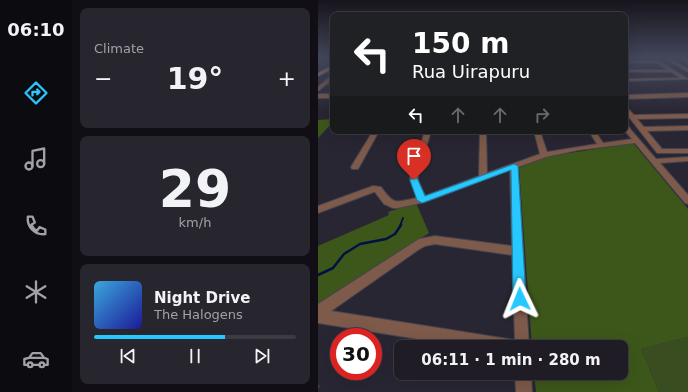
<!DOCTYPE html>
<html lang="en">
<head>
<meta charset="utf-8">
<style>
	:root { --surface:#1f1c26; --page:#27252e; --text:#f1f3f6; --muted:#a1a1a7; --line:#3c3a43; --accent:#27c8ff }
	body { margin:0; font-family:"DejaVu Sans",sans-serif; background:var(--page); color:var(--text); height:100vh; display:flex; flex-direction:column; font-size:15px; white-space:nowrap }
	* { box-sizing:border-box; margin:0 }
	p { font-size:13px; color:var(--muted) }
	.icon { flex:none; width:22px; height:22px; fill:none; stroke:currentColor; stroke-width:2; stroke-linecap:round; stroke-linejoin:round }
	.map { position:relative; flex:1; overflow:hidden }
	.panel { display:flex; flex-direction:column; gap:8px; padding:8px; background:#110f15; width:246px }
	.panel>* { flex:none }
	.top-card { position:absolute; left:12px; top:12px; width:298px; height:122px; border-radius:8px; box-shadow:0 4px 16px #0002,0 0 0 1px var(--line); background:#202124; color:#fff; overflow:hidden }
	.speed { position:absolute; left:12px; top:328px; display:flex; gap:8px; font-size:20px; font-weight:700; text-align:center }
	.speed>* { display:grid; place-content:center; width:52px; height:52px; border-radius:50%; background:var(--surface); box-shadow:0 4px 16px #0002,0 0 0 1px var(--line); line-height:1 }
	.speed .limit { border:6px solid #d22; background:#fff; color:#111 }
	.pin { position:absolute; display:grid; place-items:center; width:34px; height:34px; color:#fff; margin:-41px -17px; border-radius:50% 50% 50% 0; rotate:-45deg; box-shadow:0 0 4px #0007 }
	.pin .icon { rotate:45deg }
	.me { position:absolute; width:44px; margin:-22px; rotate:358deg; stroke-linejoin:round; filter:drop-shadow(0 0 3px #0008) }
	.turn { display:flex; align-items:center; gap:14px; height:84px; padding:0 16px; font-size:18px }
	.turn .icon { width:52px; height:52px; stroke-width:2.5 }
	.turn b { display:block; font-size:28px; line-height:34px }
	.lanes { display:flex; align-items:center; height:38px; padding:0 16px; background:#0003; justify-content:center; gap:20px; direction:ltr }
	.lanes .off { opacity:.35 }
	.big { font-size:30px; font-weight:800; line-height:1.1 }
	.panel .tile { flex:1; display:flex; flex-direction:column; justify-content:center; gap:6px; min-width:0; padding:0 14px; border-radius:8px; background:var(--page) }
	.panel .dial { align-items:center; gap:0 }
	.dial b { font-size:52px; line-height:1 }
	.song { display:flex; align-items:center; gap:12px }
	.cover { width:48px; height:48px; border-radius:6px; background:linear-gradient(135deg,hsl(200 70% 55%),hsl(240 70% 35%)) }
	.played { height:4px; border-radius:2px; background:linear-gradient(90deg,var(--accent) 65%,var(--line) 65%) }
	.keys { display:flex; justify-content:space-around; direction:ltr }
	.heat { display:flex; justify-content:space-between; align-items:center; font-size:22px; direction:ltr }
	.trip { position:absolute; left:76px; top:340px; width:234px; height:40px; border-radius:8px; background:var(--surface); box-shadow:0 4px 16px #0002,0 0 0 1px var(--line); font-weight:800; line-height:40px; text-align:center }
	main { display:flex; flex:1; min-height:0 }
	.menu { display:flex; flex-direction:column; width:72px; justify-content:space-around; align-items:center; background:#0c0b0f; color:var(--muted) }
	.menu .icon { width:28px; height:28px }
	.menu .active { color:var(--accent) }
	.menu b { font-size:18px; color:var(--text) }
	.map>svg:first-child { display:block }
</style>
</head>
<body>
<main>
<nav class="menu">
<b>06:10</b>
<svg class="icon active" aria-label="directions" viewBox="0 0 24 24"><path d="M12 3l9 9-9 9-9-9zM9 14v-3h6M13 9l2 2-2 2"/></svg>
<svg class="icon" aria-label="music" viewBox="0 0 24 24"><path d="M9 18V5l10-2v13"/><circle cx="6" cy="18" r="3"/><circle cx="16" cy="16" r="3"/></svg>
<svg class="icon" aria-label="phone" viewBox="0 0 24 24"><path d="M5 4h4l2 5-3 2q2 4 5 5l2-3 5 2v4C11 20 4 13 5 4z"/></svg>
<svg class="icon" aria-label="climate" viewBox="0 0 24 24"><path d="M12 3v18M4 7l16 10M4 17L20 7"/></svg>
<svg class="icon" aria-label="car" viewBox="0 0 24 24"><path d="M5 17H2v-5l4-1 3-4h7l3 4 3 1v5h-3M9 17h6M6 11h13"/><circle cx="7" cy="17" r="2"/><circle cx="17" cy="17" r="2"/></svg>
</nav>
<section class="panel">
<div class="tile"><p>Climate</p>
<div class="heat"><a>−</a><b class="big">19°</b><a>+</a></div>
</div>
<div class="tile dial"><b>29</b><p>km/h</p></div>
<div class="tile">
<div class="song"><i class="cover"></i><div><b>Night Drive</b><p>The Halogens</p></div></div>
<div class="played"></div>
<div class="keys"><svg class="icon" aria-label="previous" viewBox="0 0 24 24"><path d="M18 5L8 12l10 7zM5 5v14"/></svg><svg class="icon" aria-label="pause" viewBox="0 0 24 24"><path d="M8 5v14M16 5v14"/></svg><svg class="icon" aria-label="next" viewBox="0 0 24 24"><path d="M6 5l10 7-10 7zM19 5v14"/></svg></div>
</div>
</section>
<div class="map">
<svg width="370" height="392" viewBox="0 0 370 392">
	<rect width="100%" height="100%" fill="#292633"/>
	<path fill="#394d21" d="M370,337V392H341L323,349Z"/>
	<path fill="#3d571a" d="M15,119V122L0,138V120Z
		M315,143L370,209V337L323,349L341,392H218L216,373H303V347H214L201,168L227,157Z
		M98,203L111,233L0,305V246L71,215L70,212Z"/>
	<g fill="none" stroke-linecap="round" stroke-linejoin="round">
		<path stroke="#001240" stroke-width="2" d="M82,226L85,218"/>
		<path stroke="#001240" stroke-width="2.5" d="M0,275L15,268L26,254L42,244L68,239L77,234L83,225"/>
		<defs>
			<path id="minor" d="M346,58H351L370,69V72Z
				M363,58H368L370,61V64Z
				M307,61H341L370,79L307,81V79L362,78L353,72H307V70H349L339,63H307Z
				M13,76H15V79L0,91V87Z
				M370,93V97L307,99V95Z
				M0,94H15V98H0Z
				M307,106L316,115L370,114V118L319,119L326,127L370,126V130L329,131L344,149H370V153H339L307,112Z
				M307,123L309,124L313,130L338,159L370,157V161L342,163L370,195V204L367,203L317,143L261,150L228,157L200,167L211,347H150L0,323V304L101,239L117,236L194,246L192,170L107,202L80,208H75L66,204L57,192H56L0,213V206L55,186L63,187C77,206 77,202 99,198L92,180V175L107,131H113L100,175V180L107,196L161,176L162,131H168L169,173L222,154L216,131H222L229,152L279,144L271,131H277L285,143L314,139L307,131ZM117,244L194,255L197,340L13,311L100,250L107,246Z
				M55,131H61L40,169H34L33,167Z
				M197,373H213L214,392H198Z"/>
			<path id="major" d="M13,66H15V69L0,76V73Z"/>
		</defs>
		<use href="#minor" stroke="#464350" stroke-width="2"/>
		<use href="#major" stroke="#464350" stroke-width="2"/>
		<use href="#minor" fill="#7d5a4a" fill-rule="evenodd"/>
		<use href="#major" fill="#d08969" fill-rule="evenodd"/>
	</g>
	<path fill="#473d45" d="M0,58H9L0,60Z
		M0,384L2,386L0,389Z"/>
	<linearGradient id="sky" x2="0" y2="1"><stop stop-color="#17151c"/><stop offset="0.51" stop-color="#43475b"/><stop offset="1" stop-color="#43475b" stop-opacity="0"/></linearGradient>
	<rect width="370" height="113" fill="url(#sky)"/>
	<path fill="#27c8ff" stroke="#1982a6" d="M196,164L200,166L208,299L206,303L202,305L197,303L195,299L193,170L104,203L99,200L92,180L96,178H99L107,196Z"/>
</svg>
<div class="speed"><div class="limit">30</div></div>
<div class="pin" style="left:96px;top:180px;background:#d93025"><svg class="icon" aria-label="arrive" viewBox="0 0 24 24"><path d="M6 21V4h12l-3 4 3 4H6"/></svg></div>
<svg class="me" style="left:202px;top:299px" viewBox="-20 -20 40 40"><path d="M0-17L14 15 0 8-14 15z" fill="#27c8ff" stroke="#fff" stroke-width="4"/></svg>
<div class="trip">06:11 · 1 min · 280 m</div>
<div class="top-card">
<div class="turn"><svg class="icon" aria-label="left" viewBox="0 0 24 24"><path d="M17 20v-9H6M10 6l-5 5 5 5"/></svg><div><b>150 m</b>Rua Uirapuru</div></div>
<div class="lanes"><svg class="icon" aria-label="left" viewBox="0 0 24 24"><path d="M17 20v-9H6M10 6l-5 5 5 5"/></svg><svg class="icon off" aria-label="ahead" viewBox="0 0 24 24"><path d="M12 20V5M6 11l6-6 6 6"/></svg><svg class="icon off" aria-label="ahead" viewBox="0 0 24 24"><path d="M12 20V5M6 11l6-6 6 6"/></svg><svg class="icon off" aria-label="right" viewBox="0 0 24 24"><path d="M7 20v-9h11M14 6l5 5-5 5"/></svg></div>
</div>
</div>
</main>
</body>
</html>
